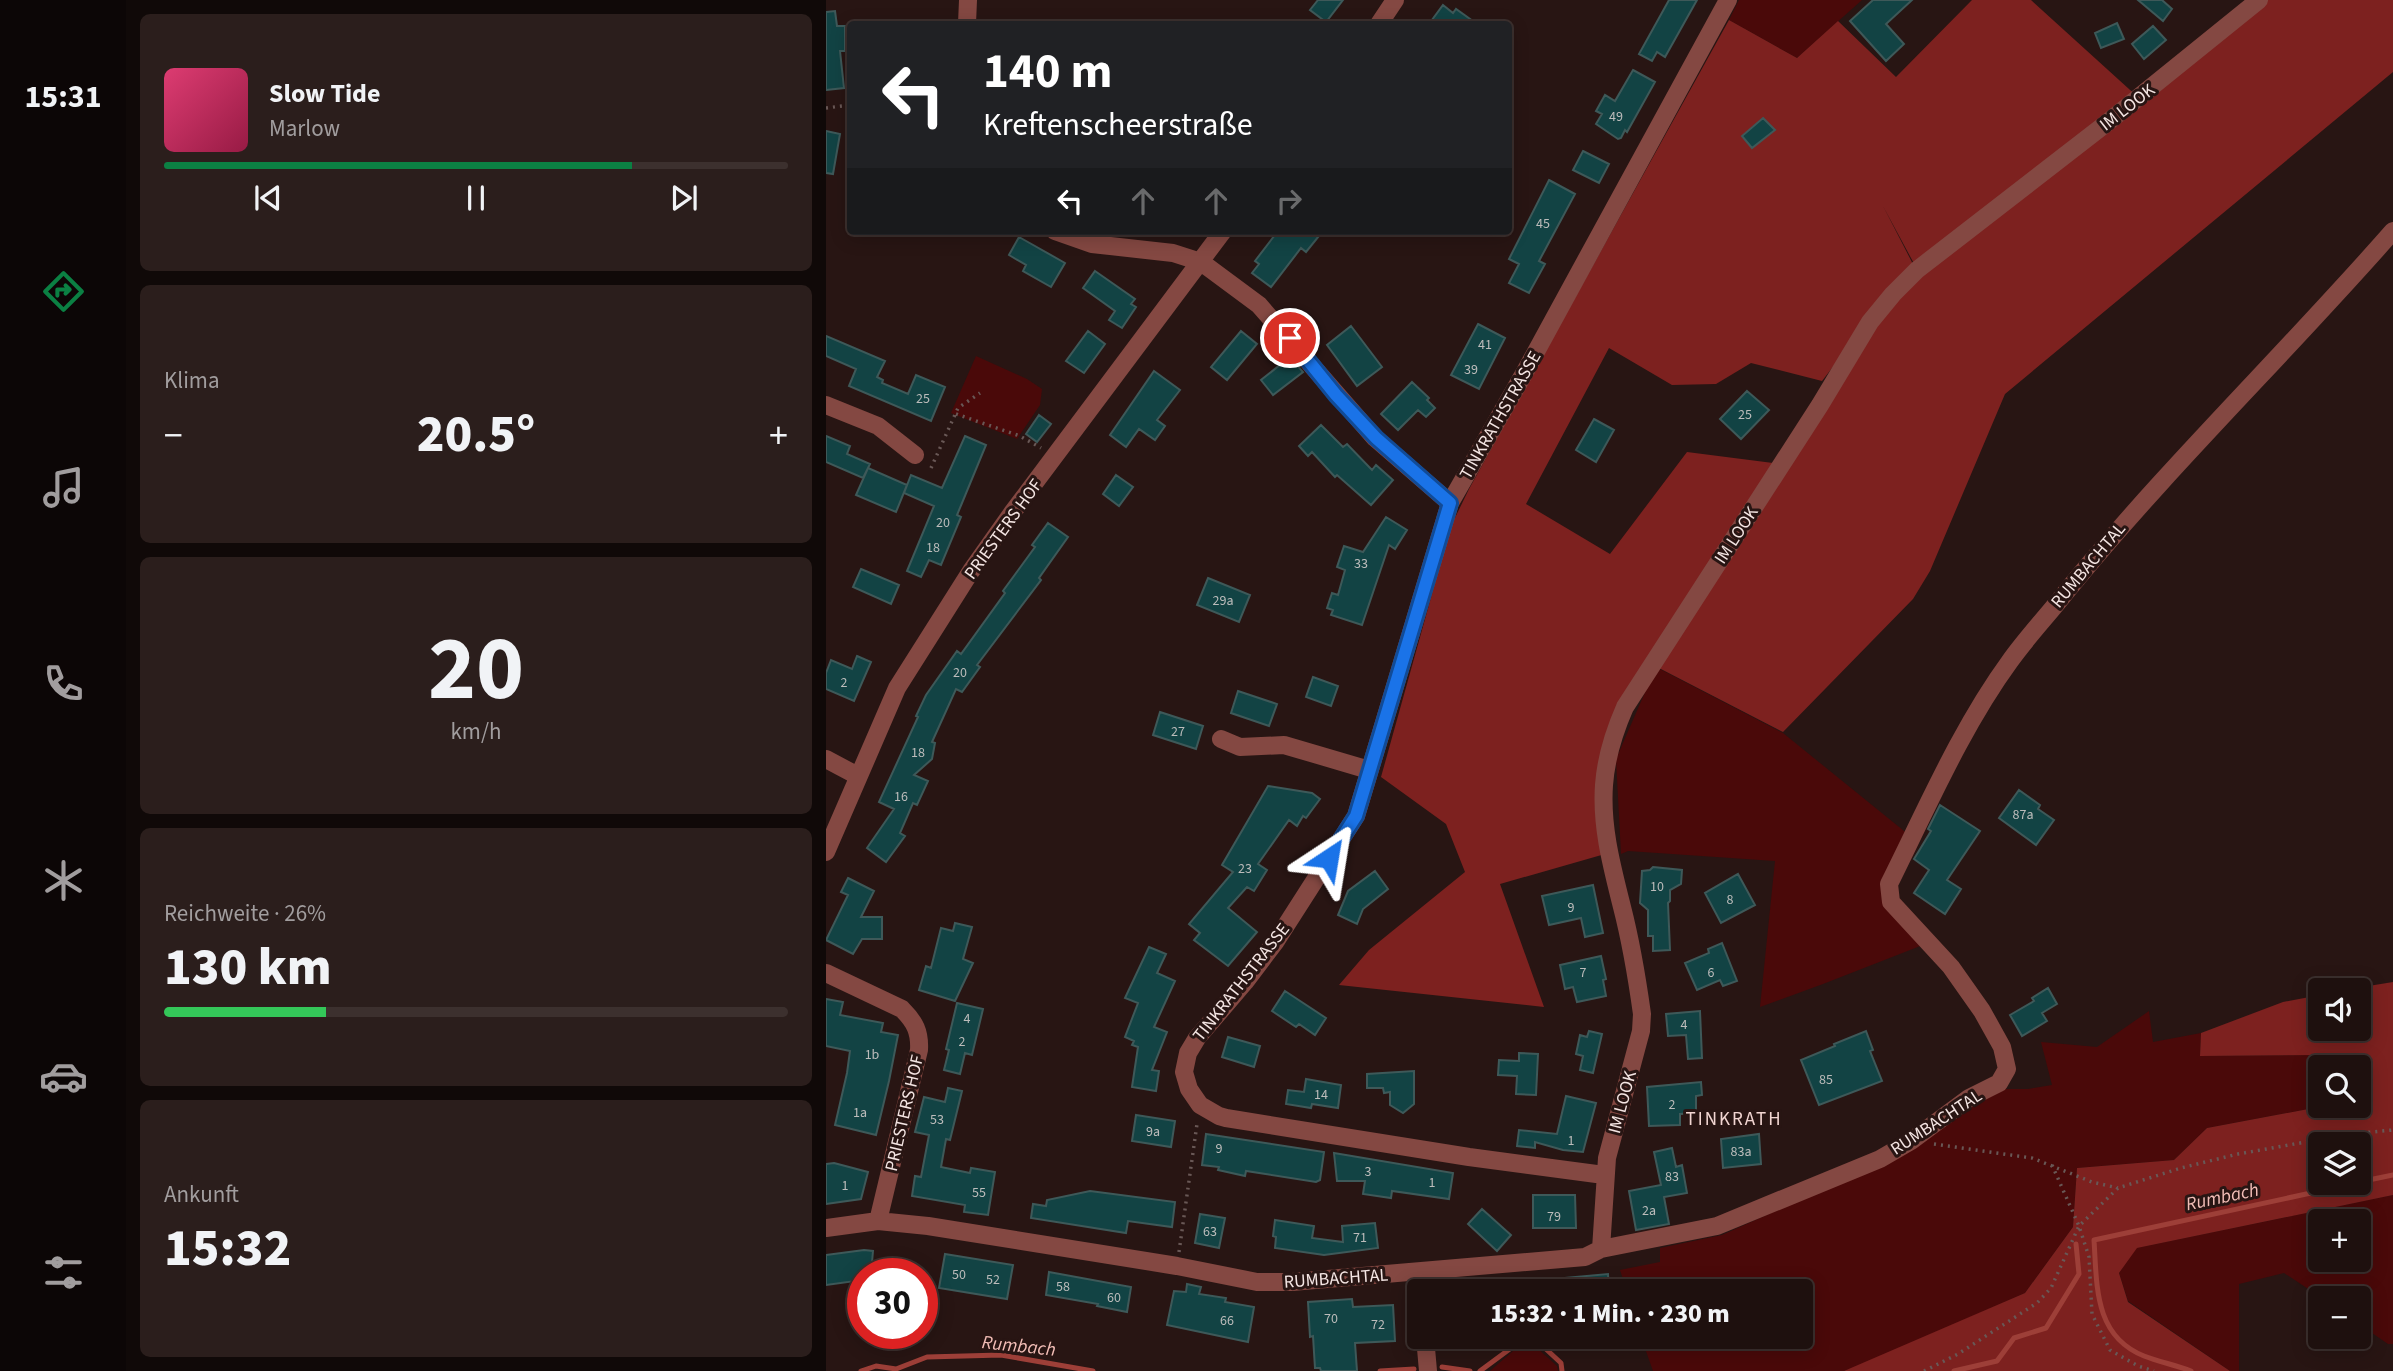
<!DOCTYPE html>
<html lang="de">
<head>
<meta charset="utf-8">
<style>
	:root { --surface:#1e100e; --page:#2b1e1c; --text:#f1f3f6; --muted:#a19d9e; --line:#3c302e; --accent:#0b8043 }
	body { margin:0; font-family:"Source Sans 3",sans-serif; background:var(--page); color:var(--text); height:100vh; display:flex; flex-direction:column; font-size:26px; white-space:nowrap }
	* { box-sizing:border-box; margin:0 }
	p { font-size:23px; color:var(--muted) }
	.icon { flex:none; width:38px; height:38px; fill:none; stroke:currentColor; stroke-width:2; stroke-linecap:round; stroke-linejoin:round }
	.map { position:relative; flex:1; overflow:hidden }
	.panel { display:flex; flex-direction:column; gap:14px; padding:14px; background:#100908; width:700px }
	.panel>* { flex:none }
	.banner { position:absolute; left:21px; top:21px; width:665px; height:214px; border-radius:7px; box-shadow:0 4px 18px #0003,0 0 0 2px var(--line); background:#202124; color:#fff; overflow:hidden }
	.controls { position:absolute; left:1482px; top:978px; display:grid; gap:14px }
	.controls a { display:grid; place-items:center; width:63px; height:63px; border-radius:7px; background:var(--surface); box-shadow:0 4px 18px #0003,0 0 0 2px var(--line); font-size:35px }
	.speed { position:absolute; left:21px; top:1258px; display:flex; gap:14px; font-size:35px; font-weight:700; text-align:center }
	.speed>* { display:grid; place-content:center; width:91px; height:91px; border-radius:50%; background:var(--surface); box-shadow:0 4px 18px #0003,0 0 0 2px var(--line); line-height:1 }
	.speed .limit { border:10px solid #d22; background:#fff; color:#111 }
	.pin { position:absolute; display:grid; place-items:center; width:60px; height:60px; color:#fff; margin:-30px; border:4px solid #fff; border-radius:50%; box-shadow:0 2px 7px #0007 }
	.me { position:absolute; width:77px; margin:-38px; rotate:33deg; stroke-linejoin:round; filter:drop-shadow(0 0 5px #0008) }
	.turn { display:flex; align-items:center; gap:24px; height:147px; padding:0 21px; font-size:32px }
	.turn .icon { width:91px; height:91px; stroke-width:2.5 }
	.turn b { display:block; font-size:49px; line-height:60px }
	.lanes { display:flex; align-items:center; height:66px; padding:0 21px; background:#0003; justify-content:center; gap:35px; direction:ltr }
	.lanes .off { opacity:.35 }
	.big { font-size:52px; font-weight:800; line-height:1.1 }
	.panel .tile { flex:1; display:flex; flex-direction:column; justify-content:center; gap:10px; min-width:0; padding:0 24px; border-radius:10px; background:var(--page) }
	.panel .dial { align-items:center; gap:0 }
	.dial b { font-size:91px; line-height:1 }
	.song { display:flex; align-items:center; gap:21px }
	.cover { width:84px; height:84px; border-radius:10px; background:linear-gradient(135deg,hsl(340 70% 55%),hsl(340 70% 35%)) }
	.played { height:7px; border-radius:4px; background:linear-gradient(90deg,var(--accent) 75%,var(--line) 75%) }
	.keys { display:flex; justify-content:space-around; direction:ltr }
	.heat { display:flex; justify-content:space-between; align-items:center; font-size:38px; direction:ltr }
	.charge { height:10px; border-radius:5px; background:linear-gradient(90deg,#34c759 26%,var(--line) 0) }
	.trip { position:absolute; left:581px; top:1279px; width:406px; height:70px; border-radius:7px; background:var(--surface); box-shadow:0 4px 18px #0003,0 0 0 2px var(--line); font-weight:800; line-height:70px; text-align:center }
	main { display:flex; flex:1; min-height:0 }
	.dock { display:flex; flex-direction:column; width:126px; justify-content:space-around; align-items:center; background:#0c0606; color:var(--muted) }
	.dock .icon { width:49px; height:49px }
	.dock .on { color:var(--accent) }
	.dock b { font-size:32px; color:var(--text) }
	.map>svg:first-child { display:block }
</style>
</head>
<body>
<main>
<nav class="dock">
<b>15:31</b>
<svg class="icon on" aria-label="directions" viewBox="0 0 24 24"><path d="M12 3l9 9-9 9-9-9zM9 14v-3h6M13 9l2 2-2 2"/></svg>
<svg class="icon" aria-label="music" viewBox="0 0 24 24"><path d="M9 18V5l10-2v13"/><circle cx="6" cy="18" r="3"/><circle cx="16" cy="16" r="3"/></svg>
<svg class="icon" aria-label="phone" viewBox="0 0 24 24"><path d="M5 4h4l2 5-3 2q2 4 5 5l2-3 5 2v4C11 20 4 13 5 4z"/></svg>
<svg class="icon" aria-label="climate" viewBox="0 0 24 24"><path d="M12 3v18M4 7l16 10M4 17L20 7"/></svg>
<svg class="icon" aria-label="car" viewBox="0 0 24 24"><path d="M5 17H2v-5l4-1 3-4h7l3 4 3 1v5h-3M9 17h6M6 11h13"/><circle cx="7" cy="17" r="2"/><circle cx="17" cy="17" r="2"/></svg>
<svg class="icon" aria-label="filters" viewBox="0 0 24 24"><path d="M4 7h16M4 17h16"/><circle cx="9" cy="7" r="2"/><circle cx="15" cy="17" r="2"/></svg>
</nav>
<section class="panel">
<div class="tile">
<div class="song"><i class="cover"></i><div><b>Slow Tide</b><p>Marlow</p></div></div>
<div class="played"></div>
<div class="keys"><svg class="icon" aria-label="previous" viewBox="0 0 24 24"><path d="M18 5L8 12l10 7zM5 5v14"/></svg><svg class="icon" aria-label="pause" viewBox="0 0 24 24"><path d="M8 5v14M16 5v14"/></svg><svg class="icon" aria-label="next" viewBox="0 0 24 24"><path d="M6 5l10 7-10 7zM19 5v14"/></svg></div>
</div>
<div class="tile"><p>Klima</p>
<div class="heat"><a>−</a><b class="big">20.5°</b><a>+</a></div>
</div>
<div class="tile dial"><b>20</b><p>km/h</p></div>
<div class="tile"><p>Reichweite · 26%</p><b class="big">130 km</b><div class="charge"></div></div>
<div class="tile"><p>Ankunft</p><b class="big">15:32</b></div>
</section>
<div class="map">
<svg width="1567" height="1371" viewBox="0 0 1567 1371">
	<rect width="100%" height="100%" fill="#281513"/>
	<path fill="#4a0909" fill-rule="evenodd" d="M913,0H1036L971,58L903,20Z
		M150,356L201,379L216,389L214,405L191,439L125,413Z
		M830,667L957,733L1083,835L1059,888L1102,943L997,984L934,1007L949,861L802,851L795,854L790,759Z
		M1323,1011L1327,1042L1375,1033L1374,1056L1503,1055L1512,1067L1494,1068V1106H1498L1381,1128L1348,1160L1251,1168L1247,1227L1199,1293L1039,1364L1018,1371H827L815,1337H975V1292L801,1291L794,1270L834,1262V1248L896,1235L1086,1150L1109,1130L1172,1089H1202L1226,1085L1215,1042L1271,1047Z
		M1567,1195V1344H1562L1533,1324V1298H1496L1458,1273L1413,1284V1371H1404L1302,1301L1293,1273L1310,1248ZM1494,1222H1533V1260H1494Z
		M701,1339L731,1366L732,1371H664Z"/>
	<path fill="#7d211f" fill-rule="evenodd" d="M1146,0H1205L1314,99L1437,0H1567V72L1179,394L1104,571L1087,599L957,732L831,667L1049,319L1092,271L1057,206L1089,268L1043,320L996,381L925,363L890,384L846,385L783,348L700,504L784,554L861,452L947,463L782,734L779,854L674,884L718,1007L513,985L543,950L639,872L620,824L555,777L625,526L643,489L903,20L971,58L1012,21L1070,77Z
		M1567,982V1195L1311,1248L1293,1273L1302,1302L1404,1371H1018L1199,1293L1247,1227L1251,1168L1348,1160L1381,1128L1498,1106H1533V1068L1512,1067L1503,1055L1374,1056L1375,1033L1457,1002L1494,995V1029H1533V990H1518ZM1494,1144H1533V1183H1494Z"/>
	<g fill="none" stroke-linecap="round" stroke-linejoin="round">
		<path stroke="#9d3f38" stroke-width="5" d="M1533,1182L1567,1175
			M707,1337L735,1363L736,1371
			M616,1367L644,1371
			M35,1371L50,1366L70,1369L101,1357L175,1355L267,1371
			M554,1371L588,1369
			M654,1371L700,1337
			M1128,1371L1171,1361L1188,1338L1220,1328L1253,1274L1250,1244
			M1365,1371C1350,1365 1333,1362 1318,1356C1268,1336 1271,1286 1268,1240L1531,1183"/>
	</g>
	<path fill="#124344" stroke="#3e5959" stroke-width="2" d="M492,0H517L500,22L484,10Z
		M843,0H871L839,57L831,52L826,61L813,54Z
		M1047,0H1086L1060,24L1078,44L1060,61L1024,21Z
		M1312,0H1336L1346,9L1337,21Z
		M617,5L627,13L630,9L651,24H603Z
		M9,11L11,26H19V51H14L18,88L0,90V12Z
		M1291,23L1298,39L1275,48L1269,33Z
		M1327,26L1340,40L1318,59L1306,44Z
		M807,70L829,82L801,132L799,130L795,138L792,139L770,124L776,114L770,111L779,95L789,101Z
		M937,118L949,130L926,148L916,136Z
		M0,131L14,134L7,174L0,173Z
		M757,151L783,164L773,183L747,170Z
		M723,180L749,194L713,261L719,264L703,293L683,283L693,264L683,259Z
		M452,231H497L480,252L475,248L445,287L426,273L433,264L429,261Z
		M193,237L239,263L225,287L197,271L200,265L183,255Z
		M269,271L309,299L305,304L310,307L296,328L283,320L289,311L257,288Z
		M652,324L679,338L653,389L625,375Z
		M525,326L556,367L531,386L501,345Z
		M262,331L279,344L258,373L240,361Z
		M415,331L431,344L401,380L385,367Z
		M0,336L59,361L51,377L57,380L56,383L82,394L90,375L119,387L105,421L23,386L30,369L0,356Z
		M464,357L477,372L447,395L435,380Z
		M328,371L354,390L331,420L339,426L329,440L313,429L300,447L284,435Z
		M586,382L603,398L601,400L609,408L600,417L592,410L572,430L555,414Z
		M921,391L943,410L915,439L894,419Z
		M213,415L225,424L211,442L200,434Z
		M768,419L788,430L770,462L750,450Z
		M495,425L517,447L521,444L546,470L550,465L567,480L545,505L511,475L509,477L486,452L482,456L473,446Z
		M0,436L24,446L21,454L44,464L37,478L0,462Z
		M139,436L160,445L136,503L131,515L135,517L115,565L103,560L95,577L81,571L108,506L78,493L85,475L116,488Z
		M42,468L81,485L70,512L30,495Z
		M290,475L307,487L293,506L277,494Z
		M560,517L581,530L569,549L563,545L536,625L505,615L507,610L501,608L506,593L512,595L519,570L511,567L518,546L537,552Z
		M222,523L242,537L213,578L215,580L151,665L154,667L136,692L130,689L106,742L109,743L106,759L88,775L102,781L91,805L87,803L74,833L79,836L60,862L41,848L68,809L53,802L92,717L90,716L100,695L131,651L135,654L179,593L177,591L209,547L206,545Z
		M35,569L73,585L65,604L27,587Z
		M382,578L424,595L413,622L371,605Z
		M31,656L45,662L28,701L0,689V673L5,660L26,669Z
		M487,677L512,686L505,706L480,697Z
		M412,691L451,704L443,726L405,713Z
		M334,712L377,726L370,749L327,735Z
		M442,786L486,793L494,799L480,818L477,816L471,826L463,820L432,864L441,870L428,891L421,887L402,908L431,932L402,966L368,940L374,933L363,924L407,872L396,865Z
		M1193,790L1214,805L1212,809L1228,820L1210,845L1173,818Z
		M1114,805L1154,831L1121,880L1135,889L1119,914L1088,893L1103,870L1088,859L1105,831L1102,829Z
		M827,867L856,870L855,884L844,890V901L842,903L844,950L827,951V936H822V910L814,903L816,871L824,870Z
		M549,871L562,889L537,909L531,924L512,915L522,891Z
		M912,874L929,905L895,923L879,893Z
		M22,878L48,891L35,917H56V939H36L27,954L0,940L22,895L15,892Z
		M767,885L777,933L759,937L755,918L723,925L716,896Z
		M129,923L146,927L137,959L147,963L129,1001L93,990L100,966L105,968L115,928L127,931Z
		M896,943L911,981L897,986L894,980L871,990L859,963L883,953L882,949Z
		M323,947L340,954L331,973L349,981L328,1027L341,1032L326,1070L333,1071L330,1091L306,1087L312,1047L306,1045L308,1041L299,1037L312,1003L299,998Z
		M775,956L780,979L777,980L780,996L751,1002L747,987L739,989L734,965Z
		M1222,988L1231,1004L1216,1013L1221,1021L1196,1036L1184,1015L1208,1001L1206,998Z
		M459,991L500,1018L489,1035L473,1024L470,1027L446,1011Z
		M0,999L17,1002L14,1015L57,1023L55,1032L72,1035L63,1081L50,1135L9,1125L21,1073L24,1051L0,1046Z
		M131,1003L157,1009L146,1055L139,1053L134,1074L118,1070L123,1050L120,1049Z
		M874,1011L876,1058L862,1059L860,1035L842,1036L840,1014Z
		M763,1031L776,1034L767,1073L754,1070L757,1056L750,1054L754,1035L761,1037Z
		M1040,1031L1047,1050L1044,1051L1056,1081L993,1105L975,1060L1009,1046L1008,1044Z
		M402,1037L434,1046L428,1067L396,1057Z
		M693,1053L712,1054L710,1095L690,1094L691,1076L672,1075L673,1060L693,1061Z
		M588,1071V1104L577,1113L564,1105V1092L558,1093L557,1088H541V1074Z
		M480,1079L515,1085L512,1108L486,1104L485,1108L460,1104L462,1090L478,1092Z
		M875,1082L876,1095L870,1096V1113L854,1114V1125L823,1126L821,1087Z
		M122,1088L136,1091L124,1140L120,1139L115,1167L144,1173L145,1168L169,1172L162,1215L138,1212L139,1205L86,1196L89,1176L95,1177L103,1135L89,1132L98,1097L119,1102Z
		M740,1096L770,1103L757,1152L737,1150L709,1142V1148L691,1146L693,1130L731,1134Z
		M310,1115L349,1121L345,1147L306,1141Z
		M380,1134L498,1152L494,1180L490,1182L420,1171L419,1176L392,1170L393,1167L376,1165Z
		M933,1134L935,1164L897,1168L895,1139Z
		M846,1148L850,1167L856,1165L861,1193L838,1197L843,1224L810,1230L803,1191L835,1185L828,1152Z
		M508,1153L627,1173L623,1199L566,1191L565,1198L537,1194L539,1181H511Z
		M8,1163L42,1172L35,1199L0,1204V1164Z
		M264,1191L349,1202L346,1227L302,1221L300,1233L205,1218L207,1204L220,1206L221,1200Z
		M707,1195H749L750,1228H707Z
		M656,1209L685,1235L671,1251L642,1224Z
		M374,1214L399,1218L393,1248L369,1243Z
		M449,1220L488,1226L486,1238L517,1242L516,1226L549,1223L552,1248L498,1255L449,1248L450,1237L447,1236Z
		M38,1250L47,1251L45,1274H37V1280L0,1285V1255Z
		M119,1254L187,1265L181,1299L113,1288Z
		M223,1272L305,1287L301,1312L271,1306L272,1304L220,1295Z
		M782,1274L783,1292H707L706,1281Z
		M361,1284L375,1287L373,1294L400,1298L399,1302L428,1307L422,1342L341,1325L348,1291L360,1292Z
		M526,1299L527,1307L567,1305L569,1341L529,1343L531,1371H495L494,1368H489L487,1336L484,1337L482,1302Z"/>
	<g fill="none" stroke-linecap="round" stroke-linejoin="round">
		<path stroke="#695856" stroke-width="3.5" stroke-dasharray="2 5" stroke-linecap="butt" d="M0,108L24,105
			M130,414L194,436L215,448
			M105,468L132,408L154,393
			M1108,1144L1206,1158L1266,1182L1292,1188
			M1226,1165L1253,1226L1263,1257L1266,1314L1284,1350L1312,1366L1328,1371
			M353,1252L371,1124
			M1098,1371L1132,1354L1211,1303L1225,1288L1253,1226L1292,1188L1355,1168L1412,1154L1525,1134L1567,1130"/>
		<path stroke="#844842" stroke-width="18" d="M141,24L142,0
			M553,24L569,0
			M229,231L266,244L347,253L375,262L433,305L549,438L624,503
			M0,405L52,426L89,455
			M395,739L414,747L458,745L543,770
			M0,759L32,776
			M0,852L71,688L145,571L186,513L397,231
			M0,973L76,1009C89,1022 94,1032 93,1050L52,1221
			M778,1175L643,1157L400,1118L393,1116L374,1105L363,1089L358,1072L362,1053L371,1038L419,982L450,941L530,816L624,503L700,370L902,0
			M0,1228L52,1221L102,1226L351,1266L431,1282H466L759,1257L775,1249L891,1226L1054,1159L1085,1141L1143,1098L1173,1083L1181,1069L1176,1047L1156,1011L1125,967L1065,902L1063,884C1100,810 1135,728 1184,661C1201,637 1222,615 1240,592C1343,466 1460,353 1567,231
			M775,1249L781,1158L815,1031L816,1014C811,978 805,942 796,907C786,867 775,827 778,785C780,757 788,732 799,707L994,405L1044,322L1067,294L1091,270L1282,122L1433,0
			M593,1272L595,1292
			M599,1337L602,1371"/>
	</g>
	<g fill="none" stroke-linecap="round" stroke-linejoin="round">
		<defs>
			<path id="route" d="M464,338L510,395L550,438L624,503L530,816L503,858"/>
		</defs>
		<use href="#route" stroke="#114b97" stroke-width="18"/>
		<use href="#route" stroke="#1a73e8" stroke-width="12"/>
	</g>
	<g text-anchor="middle" stroke-width="6" stroke-linejoin="round" paint-order="stroke">
		<g font-size="14" fill="#bcbcbb">
			<text x="790" y="121">49</text>
			<text x="717" y="228">45</text>
			<text x="659" y="349">41</text>
			<text x="645" y="374">39</text>
			<text x="97" y="403">25</text>
			<text x="919" y="419">25</text>
			<text x="117" y="527">20</text>
			<text x="107" y="552">18</text>
			<text x="535" y="568">33</text>
			<text x="397" y="605">29a</text>
			<text x="134" y="677">20</text>
			<text x="18" y="687">2</text>
			<text x="352" y="736">27</text>
			<text x="92" y="757">18</text>
			<text x="75" y="801">16</text>
			<text x="1197" y="819">87a</text>
			<text x="419" y="873">23</text>
			<text x="831" y="891">10</text>
			<text x="904" y="904">8</text>
			<text x="745" y="912">9</text>
			<text x="757" y="977">7</text>
			<text x="885" y="977">6</text>
			<text x="141" y="1023">4</text>
			<text x="858" y="1029">4</text>
			<text x="136" y="1046">2</text>
			<text x="46" y="1059">1b</text>
			<text x="1000" y="1084">85</text>
			<text x="495" y="1099">14</text>
			<text x="846" y="1109">2</text>
			<text x="34" y="1117">1a</text>
			<text x="111" y="1124">53</text>
			<text x="327" y="1136">9a</text>
			<text x="745" y="1145">1</text>
			<text x="393" y="1153">9</text>
			<text x="915" y="1156">83a</text>
			<text x="542" y="1176">3</text>
			<text x="846" y="1181">83</text>
			<text x="606" y="1187">1</text>
			<text x="19" y="1190">1</text>
			<text x="153" y="1197">55</text>
			<text x="823" y="1215">2a</text>
			<text x="728" y="1221">79</text>
			<text x="384" y="1236">63</text>
			<text x="534" y="1242">71</text>
			<text x="133" y="1279">50</text>
			<text x="167" y="1284">52</text>
			<text x="237" y="1291">58</text>
			<text x="288" y="1302">60</text>
			<text x="505" y="1323">70</text>
			<text x="401" y="1325">66</text>
			<text x="552" y="1329">72</text>
		</g>
		<g font-size="18" fill="#f4e5e3" stroke="#281513">
			<text transform="translate(1301 107) rotate(-38)" y="6">IM LOOK</text>
			<text transform="translate(674 415) rotate(-60)" y="6">TINKRATHSTRASSE</text>
			<text transform="translate(177 529) rotate(-54)" y="6">PRIESTERS HOF</text>
			<text transform="translate(910 535) rotate(-57)" y="6">IM LOOK</text>
			<text transform="translate(1262 565) rotate(-50)" y="6">RUMBACHTAL</text>
			<text transform="translate(415 982) rotate(-52)" y="6">TINKRATHSTRASSE</text>
			<text transform="translate(796 1102) rotate(-75)" y="6">IM LOOK</text>
			<text transform="translate(78 1113) rotate(-77)" y="6">PRIESTERS HOF</text>
			<text transform="translate(1110 1122) rotate(-33)" y="6">RUMBACHTAL</text>
			<text transform="translate(510 1278) rotate(-4)" y="6">RUMBACHTAL</text>
		</g>
		<g font-size="19" letter-spacing="2" fill="#f2d6d2" stroke="#281513">
			<text x="908" y="1125">TINKRATH</text>
		</g>
		<g font-size="19" font-style="italic" fill="#f3beb7" stroke="#281513">
			<text transform="translate(1396 1196) rotate(-12)" y="7">Rumbach</text>
			<text transform="translate(193 1345) rotate(6)" y="7">Rumbach</text>
		</g>
	</g>
</svg>
<div class="controls">
<a><svg class="icon" aria-label="sound" viewBox="0 0 24 24"><path d="M4 9h4l5-4v14l-5-4H4zM17 9q2 3 0 6"/></svg></a>
<a><svg class="icon" aria-label="search" viewBox="0 0 24 24"><circle cx="10" cy="10" r="6"/><path d="M15 15l6 6"/></svg></a>
<a><svg class="icon" aria-label="layers" viewBox="0 0 24 24"><path d="M12 4l9 5-9 5-9-5zM3 14l9 5 9-5"/></svg></a>
<a>+</a>
<a>−</a>
</div>
<div class="speed"><div class="limit">30</div></div>
<div class="pin" style="left:464px;top:338px;background:#d93025"><svg class="icon" aria-label="arrive" viewBox="0 0 24 24"><path d="M6 21V4h12l-3 4 3 4H6"/></svg></div>
<svg class="me" style="left:503px;top:858px" viewBox="-20 -20 40 40"><path d="M0-17L14 15 0 8-14 15z" fill="#1a73e8" stroke="#fff" stroke-width="4"/></svg>
<div class="trip">15:32 · 1 Min. · 230 m</div>
<div class="banner">
<div class="turn"><svg class="icon" aria-label="left" viewBox="0 0 24 24"><path d="M17 20v-9H6M10 6l-5 5 5 5"/></svg><div><b>140 m</b>Kreftenscheerstraße</div></div>
<div class="lanes"><svg class="icon" aria-label="left" viewBox="0 0 24 24"><path d="M17 20v-9H6M10 6l-5 5 5 5"/></svg><svg class="icon off" aria-label="ahead" viewBox="0 0 24 24"><path d="M12 20V5M6 11l6-6 6 6"/></svg><svg class="icon off" aria-label="ahead" viewBox="0 0 24 24"><path d="M12 20V5M6 11l6-6 6 6"/></svg><svg class="icon off" aria-label="right" viewBox="0 0 24 24"><path d="M7 20v-9h11M14 6l5 5-5 5"/></svg></div>
</div>
</div>
</main>
</body>
</html>
